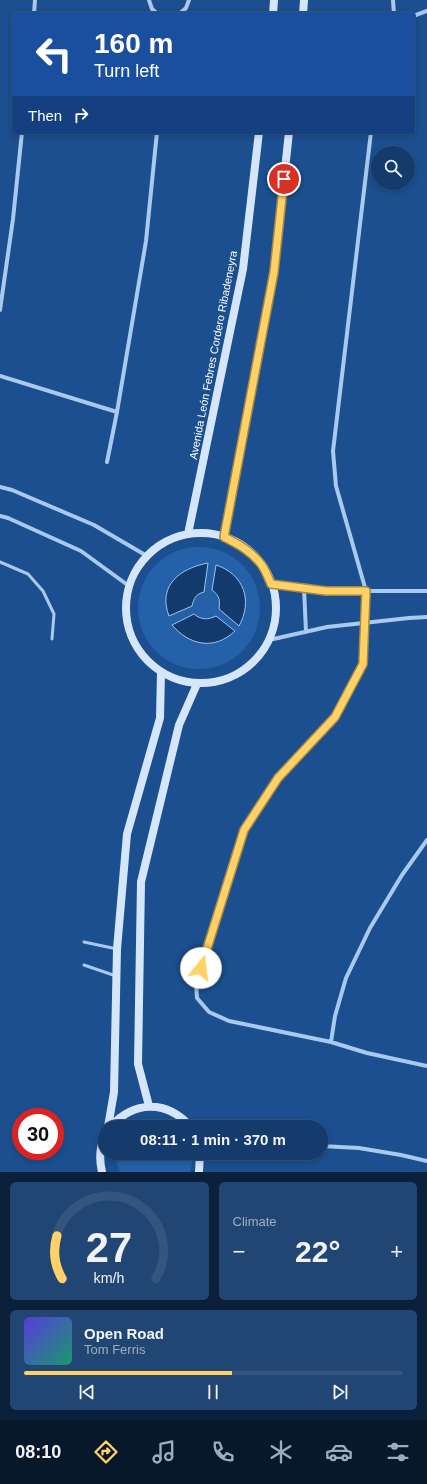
<!DOCTYPE html>
<html lang="en">
<head>
<meta charset="utf-8">
<style>
	:root { --surface:#143b6b; --page:#214673; --text:#f1f3f6; --muted:#9dadc1; --line:#33557e; --accent:#ffd166 }
	body { margin:0; font-family:Helvetica,sans-serif; background:var(--page); color:var(--text); height:100vh; display:flex; flex-direction:column; font-size:15px; white-space:nowrap }
	* { box-sizing:border-box; margin:0 }
	p { font-size:13px; color:var(--muted) }
	.icon { flex:none; width:22px; height:22px; fill:none; stroke:currentColor; stroke-width:2; stroke-linecap:round; stroke-linejoin:round }
	.map { position:relative; height:1172px; overflow:hidden }
	.side { display:flex; flex-direction:column; gap:10px; padding:10px; background:#0b203b; flex:1 }
	.side>* { flex:none }
	.banner { position:absolute; left:12px; top:12px; width:403px; height:122px; border-radius:4px; box-shadow:0 2px 6px #0003,0 0 0 1px var(--line); background:#1a4fa0; color:#fff; overflow:hidden }
	.fabs { position:absolute; left:371px; top:146px; display:grid; gap:8px }
	.fabs a { display:grid; place-items:center; width:44px; height:44px; border-radius:50%; background:var(--surface); box-shadow:0 2px 6px #0003,0 0 0 1px var(--line); font-size:20px }
	.speed { position:absolute; left:12px; top:1108px; display:flex; gap:8px; font-size:20px; font-weight:700; text-align:center }
	.speed>* { display:grid; place-content:center; width:52px; height:52px; border-radius:50%; background:var(--surface); box-shadow:0 2px 6px #0003,0 0 0 1px var(--line); line-height:1 }
	.speed .limit { border:6px solid #d22; background:#fff; color:#111 }
	.pin { position:absolute; display:grid; place-items:center; width:34px; height:34px; color:#fff; margin:-17px; border:2px solid #fff; border-radius:50%; box-shadow:0 1px 4px #0007 }
	.me { position:absolute; width:44px; margin:-22px; rotate:16deg; stroke-linejoin:round; filter:drop-shadow(0 0 3px #0008) }
	.turn { display:flex; align-items:center; gap:14px; height:84px; padding:0 16px; font-size:18px }
	.turn .icon { width:52px; height:52px; stroke-width:2.5 }
	.turn b { display:block; font-size:28px; line-height:34px }
	.then { display:flex; align-items:center; height:38px; padding:0 16px; background:#0003; gap:8px; font-size:15px }
	.big { font-size:30px; font-weight:700; line-height:1.1 }
	.side .card { flex:1; display:flex; flex-direction:column; justify-content:center; gap:6px; min-width:0; padding:0 14px; border-radius:6px; background:var(--page) }
	.side .dial { align-items:center; gap:0 }
	.dial svg { height:104px; overflow:visible; fill:none; stroke:var(--line); stroke-width:7; stroke-linecap:round; text-anchor:middle }
	.dial text { fill:var(--text); stroke:none }
	.song { display:flex; align-items:center; gap:12px }
	.cover { width:48px; height:48px; border-radius:6px; background:linear-gradient(135deg,hsl(250 70% 55%),hsl(160 70% 35%)) }
	.played { height:4px; border-radius:2px; background:linear-gradient(90deg,var(--accent) 55%,var(--line) 55%) }
	.keys { display:flex; justify-content:space-around; direction:ltr }
	.heat { display:flex; justify-content:space-between; align-items:center; font-size:22px; direction:ltr }
	.side .tiles { flex:1; display:grid; gap:10px; grid-template-columns:1fr 1fr }
	.card:last-child { grid-column:span 2 }
	.trip { position:absolute; left:98px; top:1120px; width:230px; height:40px; border-radius:20px; background:var(--surface); box-shadow:0 2px 6px #0003,0 0 0 1px var(--line); font-weight:700; line-height:40px; text-align:center }
	.tabs { display:flex; height:64px; justify-content:space-around; align-items:center; background:#08182b; color:var(--muted) }
	.tabs .icon { width:28px; height:28px }
	.tabs .active { color:var(--accent) }
	.tabs b { font-size:18px; color:var(--text) }
	.map>svg:first-child { display:block }
</style>
</head>
<body>
<div class="map">
<svg width="427" height="1172" viewBox="0 0 427 1172">
	<rect width="100%" height="100%" fill="#1b4f8f"/>
	<path fill="#2461a8" d="M138 608a61 61 0 1 1 122 0a61 61 0 1 1-122 0Z
		M156,1121L169,1123L175,1127H134L143,1122Z
		M117,1153H192V1164L190,1172H120L117,1164Z"/>
	<path fill="#123a6d" stroke="#9cc4f0" d="M208,563L204,592C196,594 194,598 192,606L169,616C157,585 181,568 208,563Z
		M216,565C244,574 253,601 239,626L219,609C220,600 220,596 212,590Z
		M194,614C201,620 208,620 216,616L235,631C214,651 189,645 172,625Z"/>
	<g fill="none" stroke-linecap="round" stroke-linejoin="round">
		<path stroke="#a9c9ee" stroke-width="3" d="M0,562L28,574L43,591L54,614L52,639
			M84,942L117,949
			M84,965L116,976"/>
		<path stroke="#a9c9ee" stroke-width="4" d="M149,0L152,9L158,14
			M393,0L394,14
			M34,14L35,0
			M179,14L186,8L189,0
			M413,16L427,11
			M371,132L333,451L336,486L366,591L363,664L335,717L278,778L244,830L196,983L197,998L209,1012L229,1021L331,1042L367,1053L427,1066
			M0,310L13,219L22,132
			M0,376L117,412L146,241L157,132
			M107,462L117,412
			M0,487L12,490L94,525L147,556
			M0,516L8,518L81,551L129,586
			M271,584L326,591H427
			M304,588L306,632
			M269,640L327,627L409,618L427,617
			M331,1042L335,1016L346,978L370,928L402,875L427,840
			M321,1146L359,1148L401,1155L427,1161"/>
		<path stroke="#d6e6fa" stroke-width="8" d="M273,14L274,0
			M303,14L304,0
			M126 608a75 75 0 1 1 150 0a75 75 0 1 1-150 0Z
			M188,534L243,269L259,132
			M224,537L274,272L289,132
			M149,1106L138,1064L141,882L179,725L197,684
			M108,1127L114,1092L117,949L127,834L160,718L161,672
			M110,1127C134,1101 166,1099 191,1127
			M102,1172C99,1159 99,1148 105,1136
			M199,1172L200,1153"/>
	</g>
	<g fill="none" stroke-linecap="round" stroke-linejoin="round">
		<defs>
			<path id="route" d="M201,968L244,830L278,778L335,717L363,664L366,591H326L271,584C268,577 265,569 261,564C251,551 238,544 224,537L274,272L284,179"/>
		</defs>
		<use href="#route" stroke="#a68842" stroke-width="10"/>
		<use href="#route" stroke="#ffd166" stroke-width="7"/>
	</g>
	<g text-anchor="middle" stroke-width="4" stroke-linejoin="round" paint-order="stroke">
		<g font-size="11" fill="#fff" stroke="#1b4f8f">
			<text transform="translate(213 355) rotate(-79)" y="4">Avenida León Febres Cordero Ribadeneyra</text>
		</g>
	</g>
</svg>
<div class="fabs">
<a><svg class="icon" aria-label="search" viewBox="0 0 24 24"><circle cx="10" cy="10" r="6"/><path d="M15 15l6 6"/></svg></a>
</div>
<div class="speed"><div class="limit">30</div></div>
<div class="pin" style="left:284px;top:179px;background:#d93025"><svg class="icon" aria-label="arrive" viewBox="0 0 24 24"><path d="M6 21V4h12l-3 4 3 4H6"/></svg></div>
<svg class="me" style="left:201px;top:968px" viewBox="-20 -20 40 40"><circle r="19" fill="#fff"/><path d="M0-13L10 11 0 6-10 11z" fill="#ffd166"/></svg>
<div class="trip">08:11 · 1 min · 370 m</div>
<div class="banner">
<div class="turn"><svg class="icon" aria-label="left" viewBox="0 0 24 24"><path d="M17 20v-9H6M10 6l-5 5 5 5"/></svg><div><b>160 m</b>Turn left</div></div>
<div class="then">Then<svg class="icon" aria-label="right" viewBox="0 0 24 24"><path d="M7 20v-9h11M14 6l5 5-5 5"/></svg></div>
</div>
</div>
<section class="side">
<div class="tiles">
<div class="card dial"><svg viewBox="0 0 100 80">
<path d="M14 69A42 42 0 1 1 86 69"/>
<path d="M14 69A42 42 0 0 1 10 36" stroke="#ffd166"/>
<text x="50" y="56" font-size="32" font-weight="700">27</text>
<text x="50" y="72" font-size="11">km/h</text>
</svg></div>
<div class="card"><p>Climate</p>
<div class="heat"><a>−</a><b class="big">22°</b><a>+</a></div>
</div>
<div class="card">
<div class="song"><i class="cover"></i><div><b>Open Road</b><p>Tom Ferris</p></div></div>
<div class="played"></div>
<div class="keys"><svg class="icon" aria-label="previous" viewBox="0 0 24 24"><path d="M18 5L8 12l10 7zM5 5v14"/></svg><svg class="icon" aria-label="pause" viewBox="0 0 24 24"><path d="M8 5v14M16 5v14"/></svg><svg class="icon" aria-label="next" viewBox="0 0 24 24"><path d="M6 5l10 7-10 7zM19 5v14"/></svg></div>
</div>
</div>
</section>
<nav class="tabs">
<b>08:10</b>
<svg class="icon active" aria-label="directions" viewBox="0 0 24 24"><path d="M12 3l9 9-9 9-9-9zM9 14v-3h6M13 9l2 2-2 2"/></svg>
<svg class="icon" aria-label="music" viewBox="0 0 24 24"><path d="M9 18V5l10-2v13"/><circle cx="6" cy="18" r="3"/><circle cx="16" cy="16" r="3"/></svg>
<svg class="icon" aria-label="phone" viewBox="0 0 24 24"><path d="M5 4h4l2 5-3 2q2 4 5 5l2-3 5 2v4C11 20 4 13 5 4z"/></svg>
<svg class="icon" aria-label="climate" viewBox="0 0 24 24"><path d="M12 3v18M4 7l16 10M4 17L20 7"/></svg>
<svg class="icon" aria-label="car" viewBox="0 0 24 24"><path d="M5 17H2v-5l4-1 3-4h7l3 4 3 1v5h-3M9 17h6M6 11h13"/><circle cx="7" cy="17" r="2"/><circle cx="17" cy="17" r="2"/></svg>
<svg class="icon" aria-label="filters" viewBox="0 0 24 24"><path d="M4 7h16M4 17h16"/><circle cx="9" cy="7" r="2"/><circle cx="15" cy="17" r="2"/></svg>
</nav>
</body>
</html>
